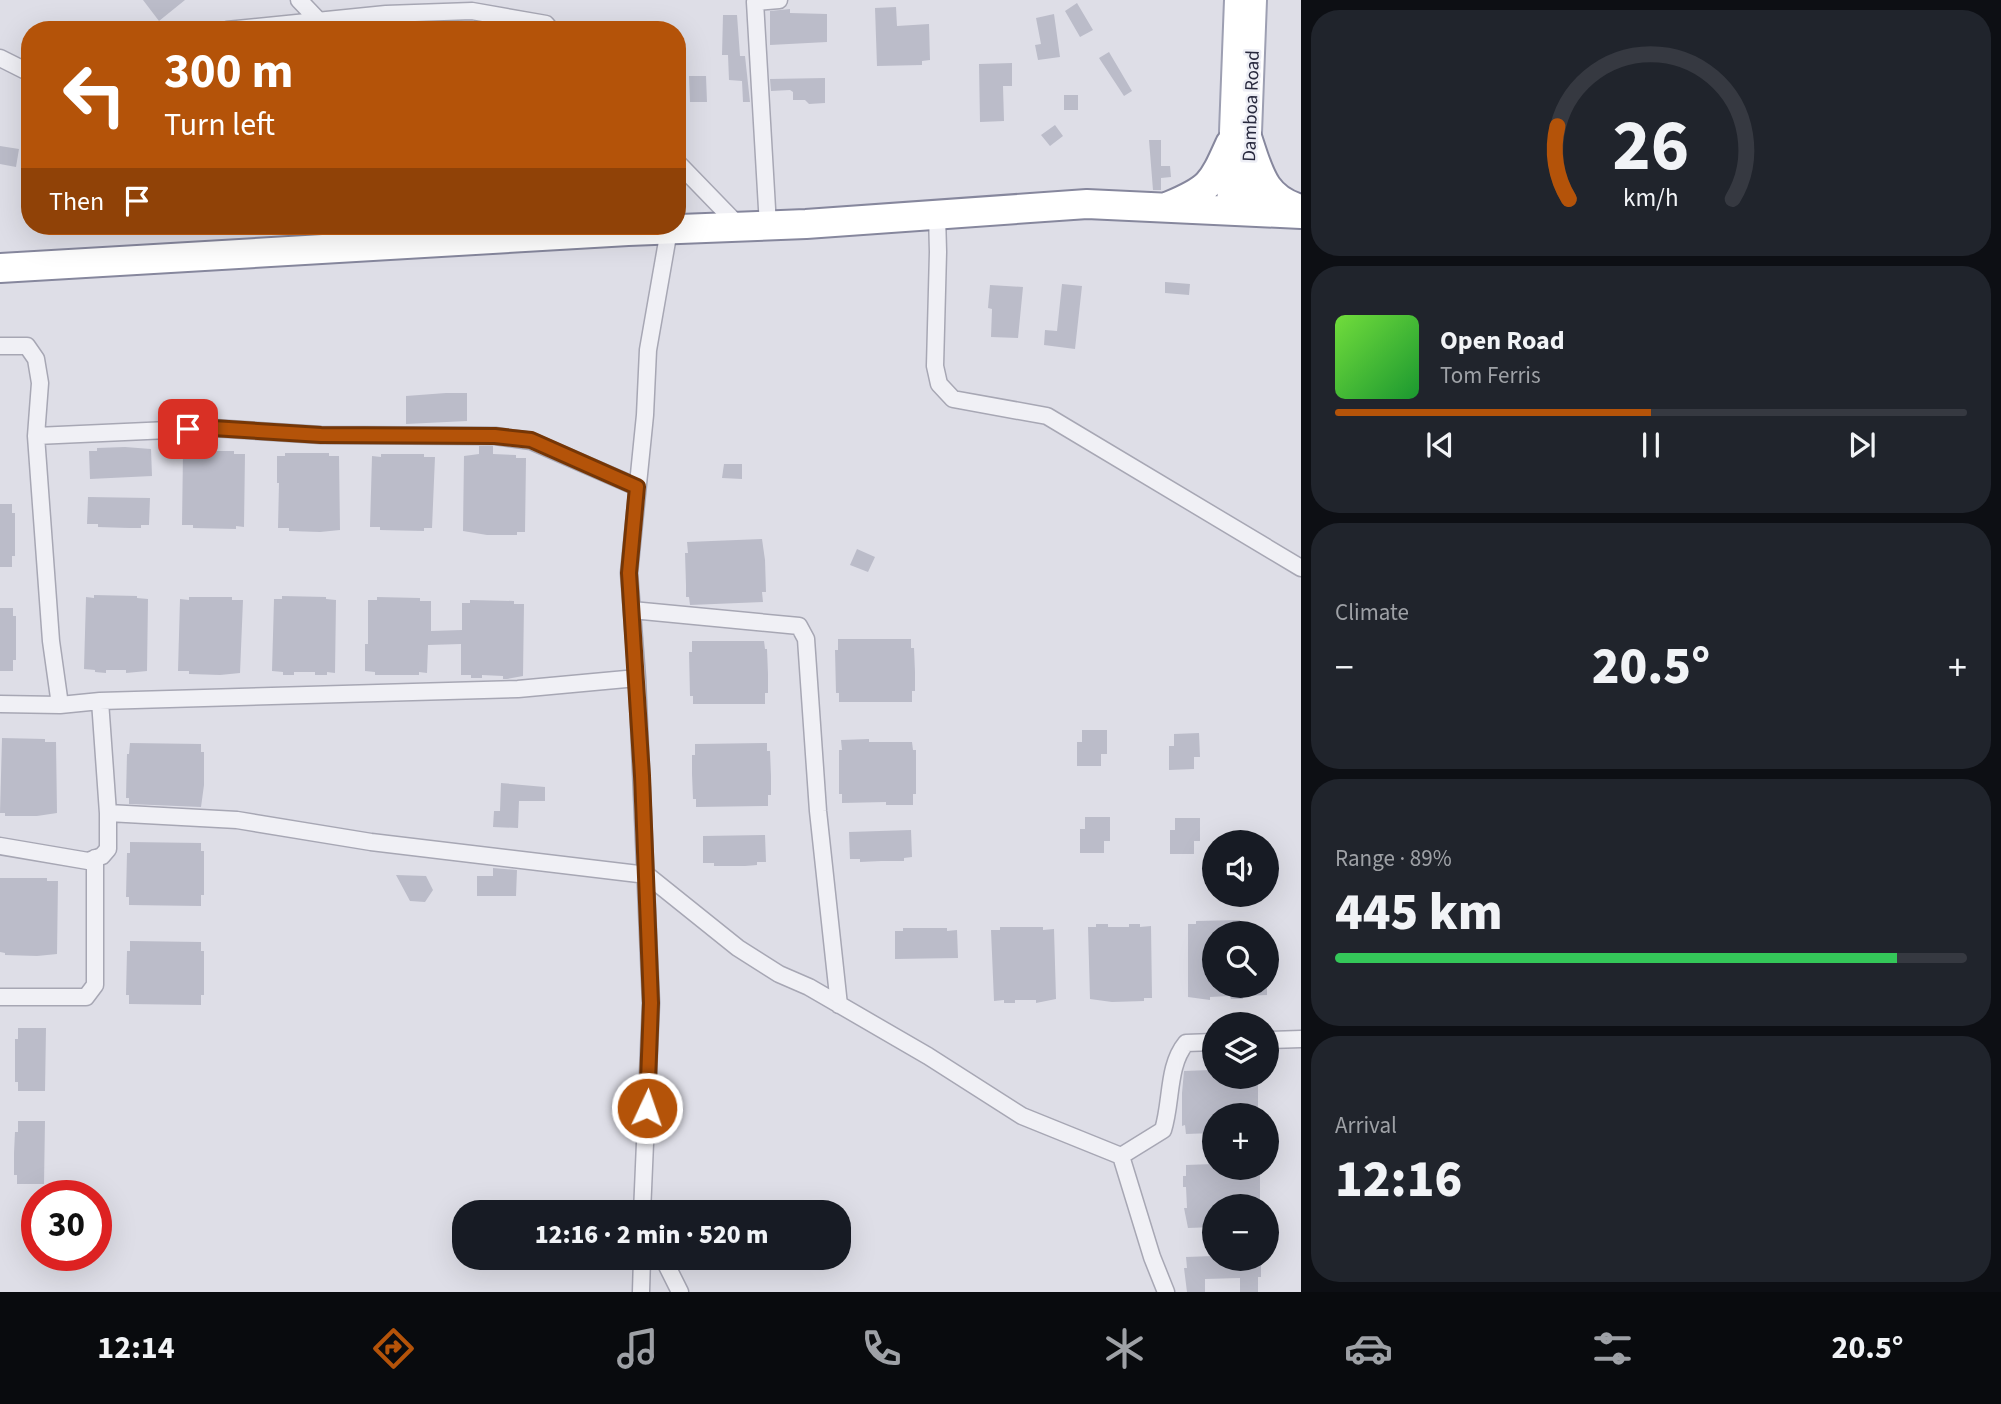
<!DOCTYPE html>
<html lang="en">
<head>
<meta charset="utf-8">
<style>
	:root { --surface:#171b24; --page:#20242c; --text:#f1f3f6; --muted:#9ea1a6; --line:#363941; --accent:#b45309 }
	body { margin:0; font-family:"Source Sans 3",sans-serif; background:var(--page); color:var(--text); height:100vh; display:flex; flex-direction:column; font-size:26px; white-space:nowrap }
	* { box-sizing:border-box; margin:0 }
	p { font-size:23px; color:var(--muted) }
	.icon { flex:none; width:38px; height:38px; fill:none; stroke:currentColor; stroke-width:2; stroke-linecap:round; stroke-linejoin:round }
	.map { position:relative; flex:1; overflow:hidden }
	.panel { display:flex; flex-direction:column; gap:10px; padding:10px; background:#0d0f14; width:700px }
	.panel>* { flex:none }
	.guide { position:absolute; left:21px; top:21px; width:665px; height:214px; border-radius:28px; box-shadow:0 7px 28px #0002; background:#b45309; color:#fff; overflow:hidden }
	.tools { position:absolute; left:1202px; top:830px; display:grid; gap:14px }
	.tools a { display:grid; place-items:center; width:77px; height:77px; border-radius:50%; background:var(--surface); box-shadow:0 7px 28px #0002; font-size:35px }
	.speed { position:absolute; left:21px; top:1180px; display:flex; gap:14px; font-size:35px; font-weight:700; text-align:center }
	.speed>* { display:grid; place-content:center; width:91px; height:91px; border-radius:50%; background:var(--surface); box-shadow:0 7px 28px #0002; line-height:1 }
	.speed .limit { border:10px solid #d22; background:#fff; color:#111 }
	.pin { position:absolute; display:grid; place-items:center; width:60px; height:60px; color:#fff; margin:-30px; border-radius:14px; box-shadow:0 4px 10px #0006 }
	.me { position:absolute; width:77px; margin:-38px; rotate:3deg; stroke-linejoin:round; filter:drop-shadow(0 0 5px #0008) }
	.turn { display:flex; align-items:center; gap:24px; height:147px; padding:0 28px; font-size:32px }
	.turn .icon { width:91px; height:91px; stroke-width:2.5 }
	.turn b { display:block; font-size:49px; line-height:60px }
	.then { display:flex; align-items:center; height:66px; padding:0 28px; background:#0003; gap:14px; font-size:26px }
	.big { font-size:52px; font-weight:800; line-height:1.1 }
	.panel .widget { flex:1; display:flex; flex-direction:column; justify-content:center; gap:10px; min-width:0; padding:0 24px; border-radius:28px; background:var(--page) }
	.panel .dial { align-items:center; gap:0 }
	.dial svg { height:182px; overflow:visible; fill:none; stroke:var(--line); stroke-width:7; stroke-linecap:round; text-anchor:middle }
	.dial text { fill:var(--text); stroke:none }
	.song { display:flex; align-items:center; gap:21px }
	.cover { width:84px; height:84px; border-radius:10px; background:linear-gradient(135deg,hsl(100 70% 55%),hsl(130 70% 35%)) }
	.played { height:7px; border-radius:4px; background:linear-gradient(90deg,var(--accent) 50%,var(--line) 50%) }
	.keys { display:flex; justify-content:space-around; direction:ltr }
	.heat { display:flex; justify-content:space-between; align-items:center; font-size:38px; direction:ltr }
	.charge { height:10px; border-radius:5px; background:linear-gradient(90deg,#34c759 89%,var(--line) 0) }
	.trip { position:absolute; left:452px; top:1200px; width:399px; height:70px; border-radius:28px; background:var(--surface); box-shadow:0 7px 28px #0002; font-weight:800; line-height:70px; text-align:center }
	.tab-bar { display:flex; height:112px; justify-content:space-around; align-items:center; background:#090b0e; color:var(--muted) }
	.tab-bar .icon { width:49px; height:49px }
	.tab-bar .current { color:var(--accent) }
	.tab-bar b { font-size:32px; color:var(--text) }
	main { display:flex; flex:1; min-height:0 }
	.map>svg:first-child { display:block }
</style>
</head>
<body>
<main>
<div class="map">
<svg width="1301" height="1292" viewBox="0 0 1301 1292">
	<rect width="100%" height="100%" fill="#dedee7"/>
	<path fill="#bbbcc9" d="M143,0H185L159,21Z
		M1077,3L1093,30L1080,37L1065,11Z
		M896,7L897,26L929,24L930,60L922,61V65L877,66L875,8Z
		M790,9V13L827,14V42L770,45V11Z
		M1054,14L1060,57L1038,60L1035,45L1041,44L1036,18Z
		M723,15H737L740,56H745L750,102H743L742,81L729,80L728,55H722Z
		M1109,52L1132,91L1124,96L1099,58Z
		M1012,63V86H1003L1004,121L980,122L979,64Z
		M689,76H706L707,102H690Z
		M825,78V103L809,104L805,100H793V92L790,90L771,91L770,79Z
		M1064,95H1078V110H1064Z
		M1055,125L1063,136L1050,146L1041,135Z
		M1149,140H1161V166H1170L1171,177L1161,178V190H1153Z
		M0,146L19,149L16,167L0,164Z
		M1165,282L1190,284L1189,295L1165,293Z
		M1062,284L1082,286L1075,349L1044,345L1045,330L1057,331Z
		M990,285L1023,287L1018,338L991,337L992,309L988,308Z
		M446,393H467V421L406,424V396Z
		M479,446H493V454L516,455V458H526L525,532H517V535H487L463,531L464,456L479,454Z
		M125,447L151,449L152,476L90,479L89,451H97V448Z
		M191,451H234V454H245L244,527L236,526V529L193,528V525H182L183,453L191,454Z
		M285,453H329V456H339L340,530L320,532L289,531V528H278L279,483H277V456H285Z
		M381,454H424V457H435L432,528H424V531L380,530V527H370L372,456L381,457Z
		M724,464H742V479L722,478Z
		M88,497L150,498L149,525H141V528H129L98,527V524H87Z
		M0,504H12V513H15V556H12V567H0Z
		M762,539L765,560L766,592H762L763,602L690,605L689,597H686V585L685,553H688L687,542Z
		M857,549L875,557L868,572L850,565Z
		M94,595L137,596V598L148,599L147,671L126,673V670H106V673L95,672V670L84,669L86,597L94,598Z
		M282,596L326,597V599L336,600L335,673L327,672V675H315V672H294V675H283V672L272,671L274,599H282Z
		M189,597H232V600H243L240,673L220,675L189,674V671H178L180,599L189,600Z
		M377,597L420,598V601H431V631L462,630V603H470V600L514,601V604H524L523,676L507,679H503V676L482,675V678H471V675H461V644L428,645L427,673L419,672V675H375V672L365,671V644H368V600H377Z
		M0,608H13V616H16V660H13V671H0Z
		M838,639H911V648H914L915,672V691H912V702H839V693H836L835,650H838Z
		M692,641H764L765,649H767L768,674V693H765V704H693V696H690L689,652H692Z
		M1082,730H1107V754H1101V766H1077V742H1082Z
		M1199,733L1200,757H1194V769L1169,770V746H1174V734Z
		M2,738L45,739V742H56L57,813L37,816H5V813H0Z
		M869,739V742H912L913,750H916V794H913V805H886V802L842,803V794H839V750H842L841,740Z
		M130,743L201,744V752H204V785L201,807L129,804V798H126L127,754H129Z
		M767,743V751H770L771,776V795H768V806L696,807V799H693L692,774V755H695V744Z
		M501,783L545,787V801H519L518,828L493,827L494,811H500Z
		M1085,817H1110V841H1104V853H1080V829H1085Z
		M1175,818H1200V841H1194V854H1170V830H1175Z
		M911,830L912,857L904,858V861H881L860,862V859H850L849,832Z
		M765,835L766,862H757V865L745,866H714V863H703V836Z
		M130,842L201,843V851H204V895H201V906L129,905V897H126L127,853H130Z
		M493,868L517,870L516,896H477V876H493Z
		M396,875L426,876L433,890L425,902L410,901Z
		M0,878H47V881H58L57,954L37,956L5,955V953L0,952Z
		M1240,920V933H1214V942H1209L1210,978H1214V985H1267V995L1242,996L1243,999H1231L1230,996L1210,997V1000L1188,997V924H1196V921Z
		M1096,924H1108V927H1129V924H1140V927L1151,926L1152,998H1144V1001L1112,1002L1090,999L1088,927H1096Z
		M1000,927H1043V930L1054,929L1056,999L1036,1003V1000H1015V1003H1004V1000L994,1001L991,930H1000Z
		M903,928H947V931L957,930L958,958L895,959V931H903Z
		M130,941L201,942V951H204V995H201V1005L129,1004V995H126L127,951H130Z
		M18,1028H46L45,1091H18V1082H15V1039H18Z
		M1211,1070V1076H1255V1079H1258V1115H1212L1213,1133L1186,1134L1185,1125L1182,1126V1093L1184,1071Z
		M18,1121H45L44,1184H17V1175H14V1153L15,1132H18Z
		M1213,1164V1167H1257V1170H1260V1206H1214V1227L1188,1228L1184,1208H1187L1186,1187H1183V1176H1186V1165Z
		M1213,1256V1258H1258V1265H1261V1277H1258V1292H1240V1278L1205,1279V1292H1187L1184,1268H1187L1186,1257Z"/>
	<g fill="none" stroke-linecap="round" stroke-linejoin="round">
		<defs>
			<path id="street" d="M299,0L319,21
				M227,30L386,14L472,11L546,24L551,30
				M0,58L30,73
				M677,162L740,227
				M937,214L938,252L935,366L939,384L953,399L1047,416L1301,568
				M768,226L755,2L779,0
				M0,346H27L36,359L40,383L36,436L51,641L60,705
				M36,436L213,428L321,435L495,436L531,441L637,487
				M632,610L799,626L806,639L818,811L839,1005
				M0,704L60,705L100,701L518,689L637,678
				M108,813L237,820L371,842L647,875L738,948L779,974L809,987L928,1056L1022,1116L1121,1156L1163,1130C1172,1102 1167,1066 1186,1043L1214,1042
				M0,846L88,861L102,856L108,849V813L100,701
				M0,997H86L95,985V858
				M1267,1040L1301,1039
				M1121,1156L1152,1257L1166,1292
				M642,1213L651,1003L637,678L629,573L645,415L648,350L669,230
				M663,1258L680,1292
				M641,1292L642,1258"/>
			<path id="primary" d="M1229,211L1237,0
				M1246,212L1254,0"/>
			<path id="highway" d="M1248,140C1259,173 1264,199 1301,209
				M1169,206C1210,189 1212,184 1230,144
				M0,268L628,231L806,224L1087,204L1301,214"/>
		</defs>
		<use href="#street" stroke="#a7a7b4" stroke-width="19"/>
		<use href="#primary" stroke="#9d9fb2" stroke-width="28"/>
		<use href="#highway" stroke="#86879d" stroke-width="32"/>
		<use href="#street" stroke="#f0f0f5" stroke-width="16"/>
		<use href="#primary" stroke="#fff" stroke-width="24"/>
		<use href="#highway" stroke="#fff" stroke-width="28"/>
	</g>
	<g fill="none" stroke-linecap="round" stroke-linejoin="round">
		<defs>
			<path id="route" d="M188,429L213,428L321,435L495,436L531,440L637,487L629,573L642,776L651,1003L647,1108"/>
		</defs>
		<use href="#route" stroke="#753606" stroke-width="18"/>
		<use href="#route" stroke="#b45309" stroke-width="12"/>
	</g>
	<g text-anchor="middle" stroke-width="5" stroke-linejoin="round" paint-order="stroke">
		<g font-size="19" fill="#27283d" stroke="#edeef5">
			<text transform="translate(1250 106) rotate(-88)" y="7">Damboa Road</text>
		</g>
	</g>
</svg>
<div class="tools">
<a><svg class="icon" aria-label="sound" viewBox="0 0 24 24"><path d="M4 9h4l5-4v14l-5-4H4zM17 9q2 3 0 6"/></svg></a>
<a><svg class="icon" aria-label="search" viewBox="0 0 24 24"><circle cx="10" cy="10" r="6"/><path d="M15 15l6 6"/></svg></a>
<a><svg class="icon" aria-label="layers" viewBox="0 0 24 24"><path d="M12 4l9 5-9 5-9-5zM3 14l9 5 9-5"/></svg></a>
<a>+</a>
<a>−</a>
</div>
<div class="speed"><div class="limit">30</div></div>
<div class="pin" style="left:188px;top:429px;background:#d93025"><svg class="icon" aria-label="arrive" viewBox="0 0 24 24"><path d="M6 21V4h12l-3 4 3 4H6"/></svg></div>
<svg class="me" style="left:647px;top:1108px" viewBox="-20 -20 40 40"><circle r="17" fill="#b45309" stroke="#fff" stroke-width="3"/><path d="M0-11L8 9 0 5-8 9z" fill="#fff"/></svg>
<div class="trip">12:16 · 2 min · 520 m</div>
<div class="guide">
<div class="turn"><svg class="icon" aria-label="left" viewBox="0 0 24 24"><path d="M17 20v-9H6M10 6l-5 5 5 5"/></svg><div><b>300 m</b>Turn left</div></div>
<div class="then">Then<svg class="icon" aria-label="arrive" viewBox="0 0 24 24"><path d="M6 21V4h12l-3 4 3 4H6"/></svg></div>
</div>
</div>
<section class="panel">
<div class="widget dial"><svg viewBox="0 0 100 80">
<path d="M14 69A42 42 0 1 1 86 69"/>
<path d="M14 69A42 42 0 0 1 9 37" stroke="#b45309"/>
<text x="50" y="56" font-size="32" font-weight="700">26</text>
<text x="50" y="72" font-size="11">km/h</text>
</svg></div>
<div class="widget">
<div class="song"><i class="cover"></i><div><b>Open Road</b><p>Tom Ferris</p></div></div>
<div class="played"></div>
<div class="keys"><svg class="icon" aria-label="previous" viewBox="0 0 24 24"><path d="M18 5L8 12l10 7zM5 5v14"/></svg><svg class="icon" aria-label="pause" viewBox="0 0 24 24"><path d="M8 5v14M16 5v14"/></svg><svg class="icon" aria-label="next" viewBox="0 0 24 24"><path d="M6 5l10 7-10 7zM19 5v14"/></svg></div>
</div>
<div class="widget"><p>Climate</p>
<div class="heat"><a>−</a><b class="big">20.5°</b><a>+</a></div>
</div>
<div class="widget"><p>Range · 89%</p><b class="big">445 km</b><div class="charge"></div></div>
<div class="widget"><p>Arrival</p><b class="big">12:16</b></div>
</section>
</main>
<nav class="tab-bar">
<b>12:14</b>
<svg class="icon current" aria-label="directions" viewBox="0 0 24 24"><path d="M12 3l9 9-9 9-9-9zM9 14v-3h6M13 9l2 2-2 2"/></svg>
<svg class="icon" aria-label="music" viewBox="0 0 24 24"><path d="M9 18V5l10-2v13"/><circle cx="6" cy="18" r="3"/><circle cx="16" cy="16" r="3"/></svg>
<svg class="icon" aria-label="phone" viewBox="0 0 24 24"><path d="M5 4h4l2 5-3 2q2 4 5 5l2-3 5 2v4C11 20 4 13 5 4z"/></svg>
<svg class="icon" aria-label="climate" viewBox="0 0 24 24"><path d="M12 3v18M4 7l16 10M4 17L20 7"/></svg>
<svg class="icon" aria-label="car" viewBox="0 0 24 24"><path d="M5 17H2v-5l4-1 3-4h7l3 4 3 1v5h-3M9 17h6M6 11h13"/><circle cx="7" cy="17" r="2"/><circle cx="17" cy="17" r="2"/></svg>
<svg class="icon" aria-label="filters" viewBox="0 0 24 24"><path d="M4 7h16M4 17h16"/><circle cx="9" cy="7" r="2"/><circle cx="15" cy="17" r="2"/></svg>
<b>20.5°</b>
</nav>
</body>
</html>
